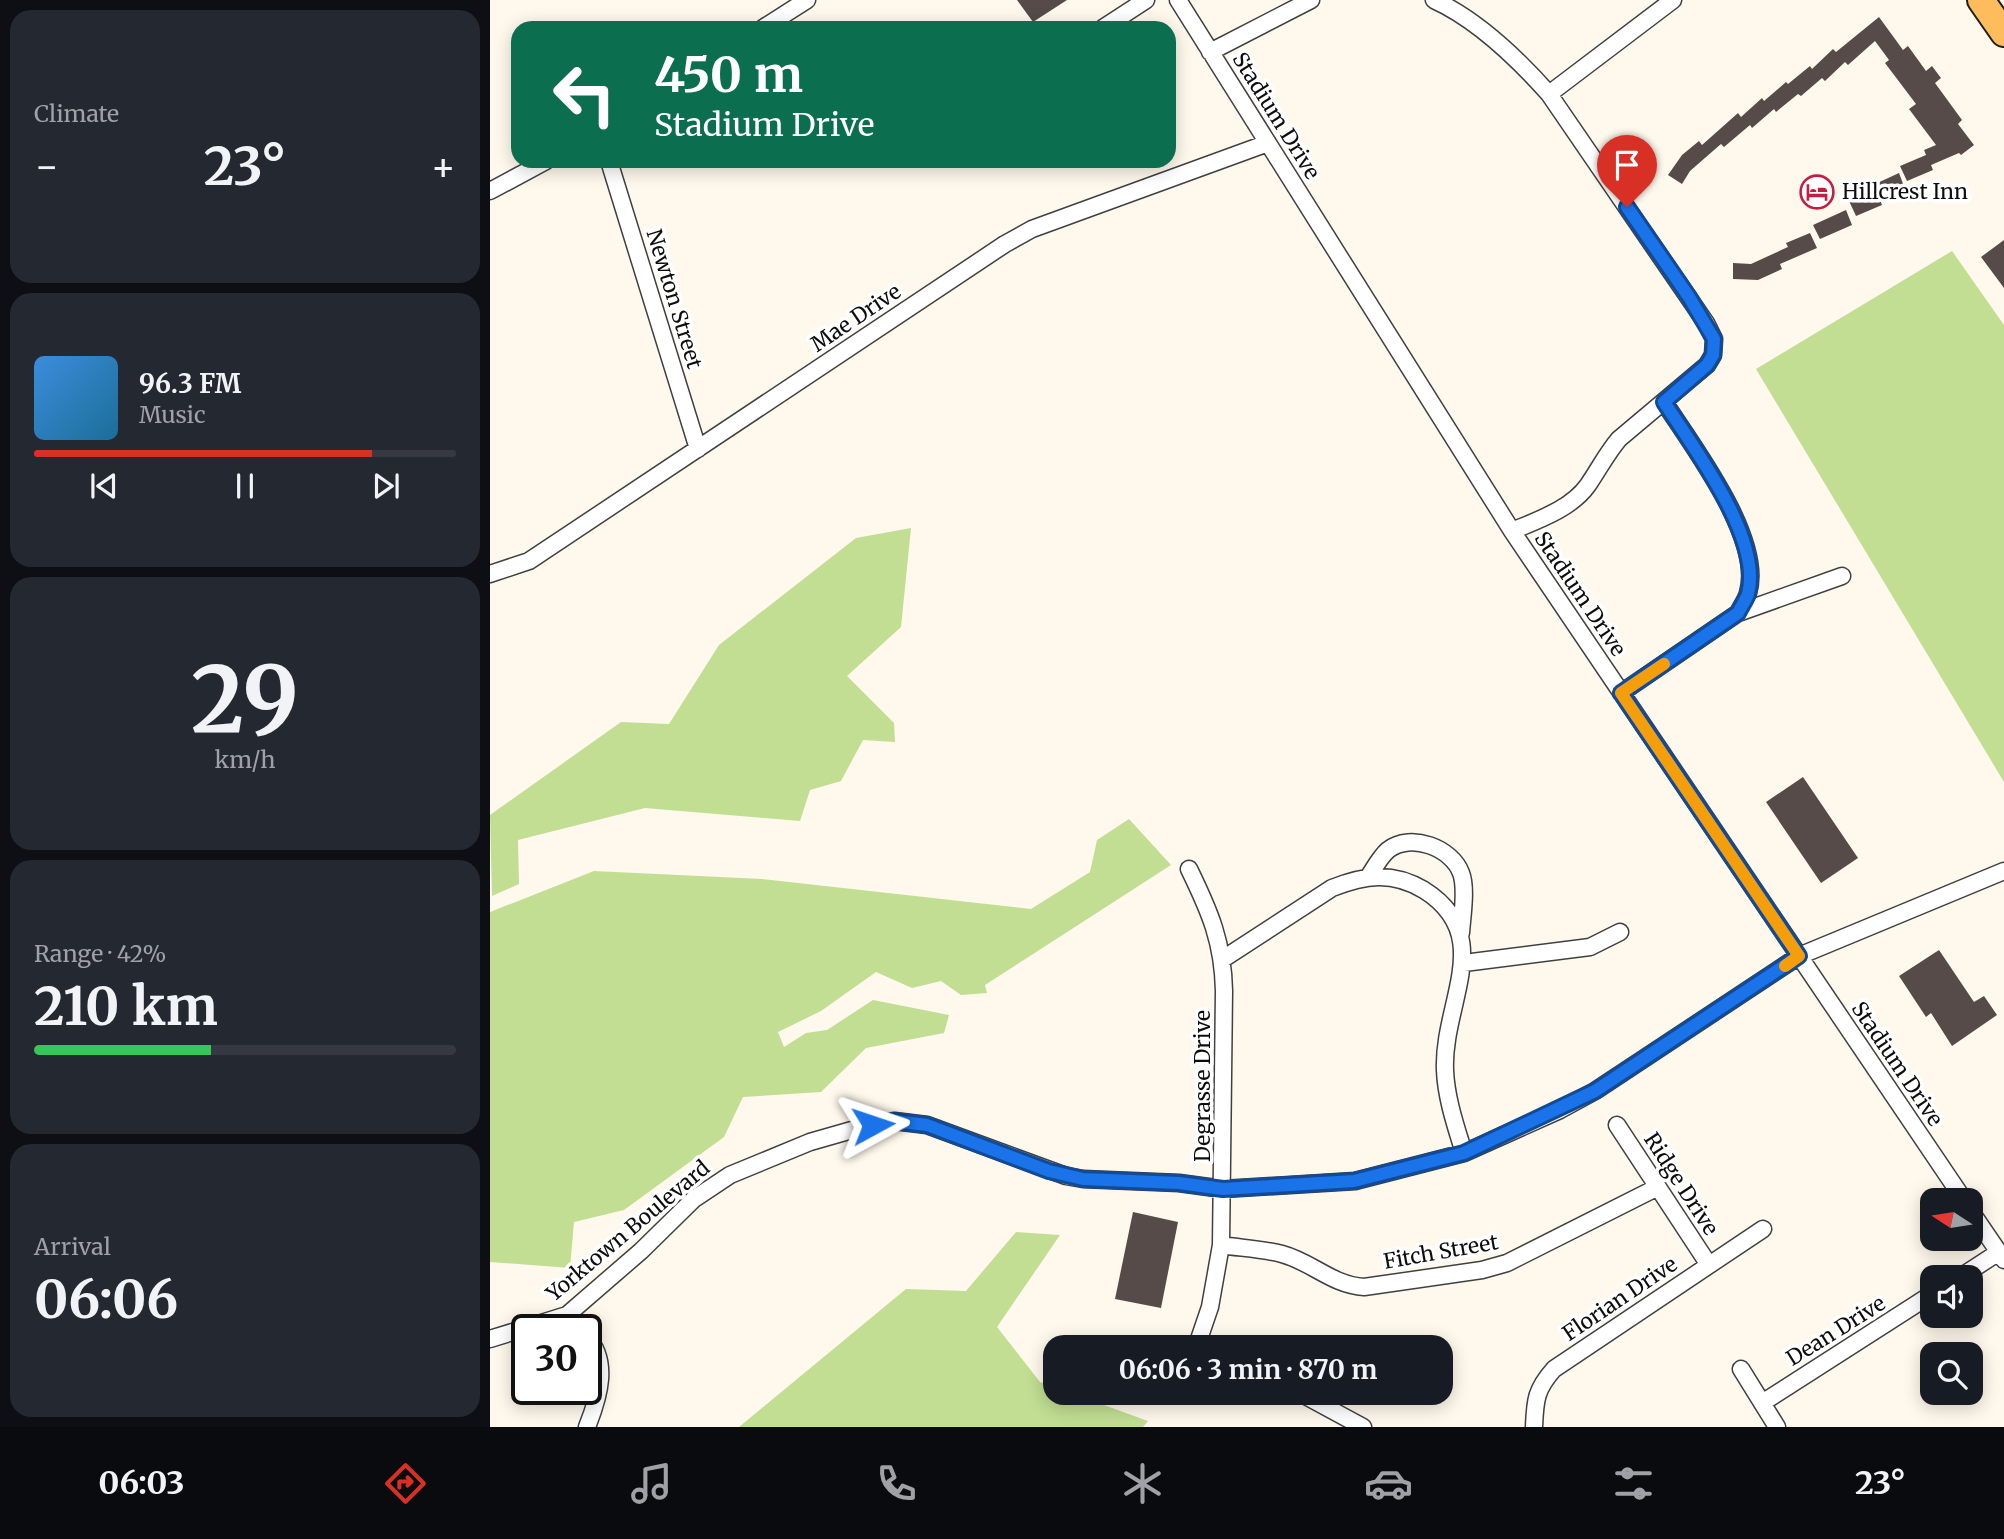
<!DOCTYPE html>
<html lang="en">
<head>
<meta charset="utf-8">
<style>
	:root { --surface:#171b24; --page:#242831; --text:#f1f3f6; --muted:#9ea1a6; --line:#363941; --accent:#d93025 }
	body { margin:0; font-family:Merriweather,serif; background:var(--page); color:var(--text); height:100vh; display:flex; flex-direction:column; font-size:26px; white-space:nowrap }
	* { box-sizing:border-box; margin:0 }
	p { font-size:23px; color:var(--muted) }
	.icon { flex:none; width:38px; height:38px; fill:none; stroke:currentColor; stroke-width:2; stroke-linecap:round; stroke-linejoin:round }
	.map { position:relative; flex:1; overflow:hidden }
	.details { display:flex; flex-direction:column; gap:10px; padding:10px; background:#0d0f14; width:490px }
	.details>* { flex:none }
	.banner { position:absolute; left:21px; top:21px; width:665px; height:147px; border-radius:21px; box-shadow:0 4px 18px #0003; background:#0b6e4f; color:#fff; overflow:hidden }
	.needle { width:46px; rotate:282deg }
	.controls { position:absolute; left:1430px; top:1188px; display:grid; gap:14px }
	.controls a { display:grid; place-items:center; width:63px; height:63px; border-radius:14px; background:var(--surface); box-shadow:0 4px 18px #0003; font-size:35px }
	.speed { position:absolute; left:21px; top:1314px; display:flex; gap:14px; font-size:35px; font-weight:700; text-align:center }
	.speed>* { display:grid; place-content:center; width:91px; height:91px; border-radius:50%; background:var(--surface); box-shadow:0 4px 18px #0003; line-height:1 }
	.speed .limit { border:4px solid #111; border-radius:10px; background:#fff; color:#111 }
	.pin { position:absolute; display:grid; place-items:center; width:60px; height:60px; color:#fff; margin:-72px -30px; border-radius:50% 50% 50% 0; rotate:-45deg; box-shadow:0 0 7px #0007 }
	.pin .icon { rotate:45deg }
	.me { position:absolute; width:77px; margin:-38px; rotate:85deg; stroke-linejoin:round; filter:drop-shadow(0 0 5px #0008) }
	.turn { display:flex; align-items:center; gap:24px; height:147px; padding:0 28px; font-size:32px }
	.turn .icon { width:91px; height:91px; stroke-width:2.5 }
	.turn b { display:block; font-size:49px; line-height:60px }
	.big { font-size:52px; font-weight:700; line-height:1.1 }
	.details .tile { flex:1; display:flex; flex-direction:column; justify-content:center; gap:10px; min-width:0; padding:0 24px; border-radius:21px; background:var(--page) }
	.details .dial { align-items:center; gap:0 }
	.dial b { font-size:91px; line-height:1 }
	.song { display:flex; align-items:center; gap:21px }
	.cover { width:84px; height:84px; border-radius:10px; background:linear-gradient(135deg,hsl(210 70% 55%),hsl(200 70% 35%)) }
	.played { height:7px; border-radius:4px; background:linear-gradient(90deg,var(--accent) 80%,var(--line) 80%) }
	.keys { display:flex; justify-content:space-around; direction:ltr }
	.heat { display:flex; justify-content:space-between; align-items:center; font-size:38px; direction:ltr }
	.charge { height:10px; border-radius:5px; background:linear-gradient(90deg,#34c759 42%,var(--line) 0) }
	.trip { position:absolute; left:553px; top:1335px; width:410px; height:70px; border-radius:21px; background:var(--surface); box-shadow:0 4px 18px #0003; font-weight:700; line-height:70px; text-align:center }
	.dock { display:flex; height:112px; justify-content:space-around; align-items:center; background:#090b0e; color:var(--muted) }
	.dock .icon { width:49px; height:49px }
	.dock .active { color:var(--accent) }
	.dock b { font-size:32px; color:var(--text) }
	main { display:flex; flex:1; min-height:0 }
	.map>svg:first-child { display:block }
</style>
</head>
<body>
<main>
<section class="details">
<div class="tile"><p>Climate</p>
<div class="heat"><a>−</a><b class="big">23°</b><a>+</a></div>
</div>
<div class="tile">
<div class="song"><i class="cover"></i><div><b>96.3 FM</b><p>Music</p></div></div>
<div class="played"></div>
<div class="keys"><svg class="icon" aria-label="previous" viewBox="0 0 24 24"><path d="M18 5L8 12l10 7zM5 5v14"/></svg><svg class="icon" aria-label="pause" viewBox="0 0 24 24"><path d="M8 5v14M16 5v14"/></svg><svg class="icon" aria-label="next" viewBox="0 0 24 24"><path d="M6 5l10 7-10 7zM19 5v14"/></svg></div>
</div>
<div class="tile dial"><b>29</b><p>km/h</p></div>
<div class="tile"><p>Range · 42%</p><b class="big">210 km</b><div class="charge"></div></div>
<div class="tile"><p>Arrival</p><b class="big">06:06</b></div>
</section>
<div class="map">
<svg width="1514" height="1427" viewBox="0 0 1514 1427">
	<rect width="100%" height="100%" fill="#fff8ec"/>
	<path fill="#c1de92" d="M1462,251L1514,325V782L1266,369Z
		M421,528L411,627L357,676L404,723L405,742L373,740L351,781L320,790L310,821L155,808L28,840L29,884L2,896L0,815L131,722L179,724L229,645L366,538Z
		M639,819L681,865L495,985L497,993L471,995L451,981L422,988L386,972L331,1011L288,1032L294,1047L316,1033L337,1030L383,1000L459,1015L454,1033L376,1048L331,1092L253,1097L234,1137L134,1210L84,1222L80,1268L0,1262V912L104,871L272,879L541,909L600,872L607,840Z
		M526,1232L570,1235L507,1327L550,1382L565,1387V1393H581L658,1421L653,1427H249L416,1289L476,1291Z"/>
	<path fill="#564b48" d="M527,0H577L543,22Z
		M1389,17L1413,50L1418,46L1436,71L1442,66L1451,78L1445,83L1472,120L1468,124L1484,145L1471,155L1469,153L1441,165L1443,170L1417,181L1410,166L1436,155L1434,150L1446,145L1419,109L1426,104L1395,63L1399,60L1385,41L1358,65L1355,62L1335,81L1332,78L1311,96L1308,94L1286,112L1284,109L1262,128L1260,125L1234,147L1231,144L1200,171L1192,184L1178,175L1192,155L1209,141L1212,145L1248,113L1251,117L1272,98L1274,101L1296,82L1298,84L1320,66L1322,69L1343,49L1346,52Z
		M1409,173L1415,189L1390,200L1392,205L1366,216L1359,201L1384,189L1383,185Z
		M1356,210L1362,225L1330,239L1323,225Z
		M1320,233L1327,248L1290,264L1292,269L1268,280L1243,279V263L1261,264L1298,247L1296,243Z
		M1514,240V288L1491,257Z
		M1313,777L1368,858L1331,883L1276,802Z
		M1449,950L1484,1002L1494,996L1507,1015L1462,1046L1441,1013L1436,1017L1409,976Z
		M643,1212L688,1222L671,1308L625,1299Z"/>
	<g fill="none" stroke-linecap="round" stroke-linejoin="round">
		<defs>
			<path id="minor" d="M688,0L1022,531L1474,1200
				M944,0C988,20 1027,58 1059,94L1183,0
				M273,28L317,0
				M613,28L656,0
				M720,52L821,0
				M119,161L208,449
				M0,191L56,161
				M1022,531C1048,520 1081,509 1098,485C1109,469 1117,453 1129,439L1217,365L1223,355L1224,339L1216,323L1059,94
				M0,574L39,561L515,244L542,229L778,143
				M1248,613L1352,576
				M1131,693L1248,613C1251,607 1256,600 1258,593C1274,539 1203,447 1174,402
				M699,869C720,912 733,942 734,991L731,1245L720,1307L706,1348
				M879,876C885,867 890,857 898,850C921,832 962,848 971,873C977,888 972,917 971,933
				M733,959L842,888C875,875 902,871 934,890C1007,936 952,1003 955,1070C956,1098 966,1127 974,1153
				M974,963L1100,947L1130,932
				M1127,1125L1219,1265
				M1480,1210L1514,1260
				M731,1245C751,1248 773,1249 792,1254C822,1262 842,1285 874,1287L992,1270L1017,1263L1168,1187
				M1469,1278L1509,1252
				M96,1336C120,1361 109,1397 97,1427
				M0,1339L77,1315L151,1251L204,1199L240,1175L320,1142L362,1130L404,1121L437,1125L576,1176L593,1179L689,1183L733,1189L865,1181L974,1153L1070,1110L1105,1091L1309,956L1514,871
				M709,1339L725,1348
				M1251,1369L1287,1427
				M810,1393L873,1427
				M1272,1403L1442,1294
				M1044,1427C1045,1400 1046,1389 1064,1369L1273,1229"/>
			<path id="primary" d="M1491,0L1514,33"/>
		</defs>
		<use href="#minor" stroke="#404040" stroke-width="19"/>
		<use href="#primary" stroke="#1e1e1e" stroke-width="30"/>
		<use href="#minor" stroke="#fff" stroke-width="16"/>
		<use href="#primary" stroke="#ffbc5c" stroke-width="26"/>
	</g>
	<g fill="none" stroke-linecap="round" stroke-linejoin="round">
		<defs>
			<path id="route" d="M383,1125L404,1121L437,1125L559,1171L593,1179L689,1183L733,1189L864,1181L974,1153L1105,1091L1309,956L1131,693L1248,613C1251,607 1256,600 1258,594C1273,539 1203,447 1174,402L1217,365L1223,355L1224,339L1199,297L1137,207"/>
		</defs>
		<use href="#route" stroke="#114b97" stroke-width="18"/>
		<use href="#route" stroke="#1a73e8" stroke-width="12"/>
		<path stroke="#f59e0b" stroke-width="12" d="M1174,664L1131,693L1309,956L1295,966"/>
	</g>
	<defs>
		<symbol id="hotel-ring" viewBox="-11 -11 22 22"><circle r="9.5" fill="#fff" stroke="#c61c40" stroke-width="1.5"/><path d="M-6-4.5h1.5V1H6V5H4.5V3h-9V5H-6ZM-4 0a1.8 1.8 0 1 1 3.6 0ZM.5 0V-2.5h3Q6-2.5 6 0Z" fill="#c61c40"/></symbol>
	</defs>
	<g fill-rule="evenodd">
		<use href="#hotel-ring" x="1308" y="173" width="38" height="38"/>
	</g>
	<g text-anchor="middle" stroke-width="7" stroke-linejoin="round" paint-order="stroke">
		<g font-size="21" fill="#0d0d0d" stroke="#fff">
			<text transform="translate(786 116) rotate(58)" y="7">Stadium Drive</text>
			<text transform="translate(184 299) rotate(73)" y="7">Newton Street</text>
			<text transform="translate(366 318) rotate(-34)" y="7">Mae Drive</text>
			<text transform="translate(1090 594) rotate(56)" y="7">Stadium Drive</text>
			<text transform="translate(1407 1064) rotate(56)" y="7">Stadium Drive</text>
			<text transform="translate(713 1086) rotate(-90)" y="7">Degrasse Drive</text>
			<text transform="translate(1191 1184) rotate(57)" y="7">Ridge Drive</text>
			<text transform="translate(138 1231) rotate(-40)" y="7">Yorktown Boulevard</text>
			<text transform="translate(951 1252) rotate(-10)" y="7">Fitch Street</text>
			<text transform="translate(1130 1299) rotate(-34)" y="7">Florian Drive</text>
			<text transform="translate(1346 1331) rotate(-32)" y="7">Dean Drive</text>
		</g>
		<g font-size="21" fill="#0d0d0d" stroke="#fff" text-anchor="start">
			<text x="1352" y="199">Hillcrest Inn</text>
		</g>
	</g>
</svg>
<div class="controls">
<a><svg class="needle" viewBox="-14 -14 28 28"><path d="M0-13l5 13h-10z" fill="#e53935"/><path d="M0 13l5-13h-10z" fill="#9ea1a6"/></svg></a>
<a><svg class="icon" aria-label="sound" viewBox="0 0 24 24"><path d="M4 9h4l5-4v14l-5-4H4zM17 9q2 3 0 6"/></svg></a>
<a><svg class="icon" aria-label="search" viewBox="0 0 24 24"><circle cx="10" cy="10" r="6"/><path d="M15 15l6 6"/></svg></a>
</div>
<div class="speed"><div class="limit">30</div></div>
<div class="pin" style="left:1137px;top:207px;background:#d93025"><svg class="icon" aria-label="arrive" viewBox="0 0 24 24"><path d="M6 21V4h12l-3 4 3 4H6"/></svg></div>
<svg class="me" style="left:383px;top:1125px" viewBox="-20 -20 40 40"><path d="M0-17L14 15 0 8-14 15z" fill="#1a73e8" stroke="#fff" stroke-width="4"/></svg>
<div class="trip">06:06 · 3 min · 870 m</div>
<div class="banner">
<div class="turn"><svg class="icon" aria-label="left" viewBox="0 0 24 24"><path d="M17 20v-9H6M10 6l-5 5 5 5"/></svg><div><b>450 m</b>Stadium Drive</div></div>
</div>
</div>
</main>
<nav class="dock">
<b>06:03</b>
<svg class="icon active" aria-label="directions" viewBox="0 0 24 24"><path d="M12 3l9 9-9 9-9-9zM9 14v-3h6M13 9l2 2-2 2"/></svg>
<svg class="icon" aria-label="music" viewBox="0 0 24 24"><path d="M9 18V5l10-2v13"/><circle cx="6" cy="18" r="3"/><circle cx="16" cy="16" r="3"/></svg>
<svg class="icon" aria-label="phone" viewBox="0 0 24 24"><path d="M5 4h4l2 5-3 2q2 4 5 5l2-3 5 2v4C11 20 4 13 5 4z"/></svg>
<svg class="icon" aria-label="climate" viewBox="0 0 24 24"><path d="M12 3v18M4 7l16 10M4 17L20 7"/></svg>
<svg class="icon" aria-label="car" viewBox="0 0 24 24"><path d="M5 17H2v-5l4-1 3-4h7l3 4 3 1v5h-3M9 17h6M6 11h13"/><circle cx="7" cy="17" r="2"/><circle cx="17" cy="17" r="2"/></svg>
<svg class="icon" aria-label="filters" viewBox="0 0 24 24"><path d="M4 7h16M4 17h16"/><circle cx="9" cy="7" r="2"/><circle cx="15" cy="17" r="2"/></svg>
<b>23°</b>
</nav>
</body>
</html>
